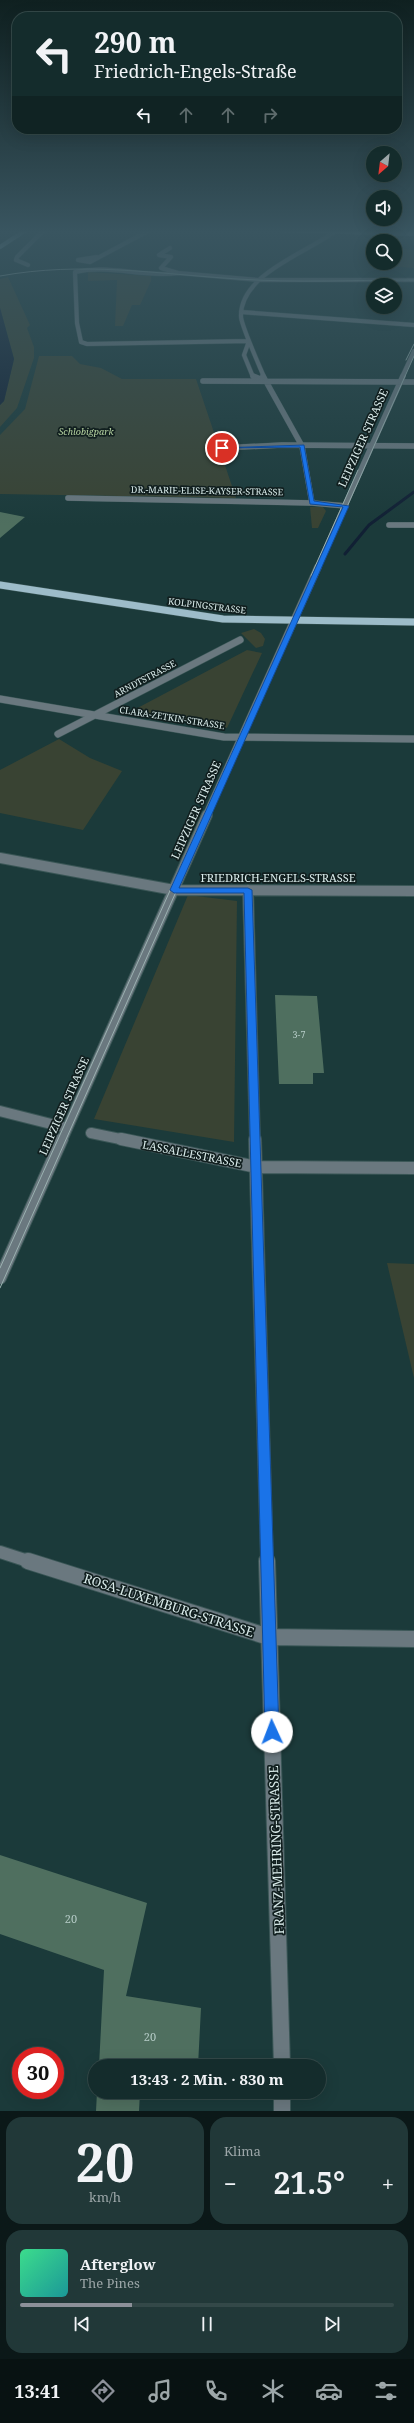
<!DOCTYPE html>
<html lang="de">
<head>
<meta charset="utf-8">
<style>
	:root { --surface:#142c2c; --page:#213838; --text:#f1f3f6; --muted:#9da7a9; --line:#334848; --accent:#8c9099 }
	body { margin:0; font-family:"Noto Serif",serif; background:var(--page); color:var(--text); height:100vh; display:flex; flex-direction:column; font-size:15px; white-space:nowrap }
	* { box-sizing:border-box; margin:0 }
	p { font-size:13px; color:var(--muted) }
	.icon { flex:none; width:22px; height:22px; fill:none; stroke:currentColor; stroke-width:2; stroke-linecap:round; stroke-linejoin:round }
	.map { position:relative; height:2111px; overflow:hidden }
	.side { display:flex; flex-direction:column; gap:6px; padding:6px; background:#0b1818; flex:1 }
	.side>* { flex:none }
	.banner { position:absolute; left:12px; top:12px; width:390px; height:122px; border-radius:16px; box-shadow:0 4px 16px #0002,0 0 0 1px var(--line); background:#142c2c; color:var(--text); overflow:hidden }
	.needle { width:26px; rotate:208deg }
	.fabs { position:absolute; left:366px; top:146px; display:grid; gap:8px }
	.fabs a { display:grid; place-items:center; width:36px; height:36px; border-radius:50%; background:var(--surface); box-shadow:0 4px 16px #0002,0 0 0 1px var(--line); font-size:20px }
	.speed { position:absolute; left:12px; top:2047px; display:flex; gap:8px; font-size:20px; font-weight:700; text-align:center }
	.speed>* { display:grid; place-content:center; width:52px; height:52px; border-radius:50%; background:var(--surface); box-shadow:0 4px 16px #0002,0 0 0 1px var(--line); line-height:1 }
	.speed .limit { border:6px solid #d22; background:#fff; color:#111 }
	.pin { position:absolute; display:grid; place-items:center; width:34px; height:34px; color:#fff; margin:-17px; border:2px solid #fff; border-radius:50%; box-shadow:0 1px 4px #0007 }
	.me { position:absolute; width:44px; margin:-22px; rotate:358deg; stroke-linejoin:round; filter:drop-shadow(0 0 3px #0008) }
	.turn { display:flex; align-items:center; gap:14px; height:84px; padding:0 16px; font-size:18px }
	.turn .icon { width:52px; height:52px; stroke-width:2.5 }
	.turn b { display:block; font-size:28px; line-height:34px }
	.lanes { display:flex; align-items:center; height:38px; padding:0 16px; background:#0003; justify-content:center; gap:20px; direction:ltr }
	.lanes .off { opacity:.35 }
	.big { font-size:30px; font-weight:700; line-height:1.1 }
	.side .tile { flex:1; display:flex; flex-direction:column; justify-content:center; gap:6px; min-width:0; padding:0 14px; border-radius:16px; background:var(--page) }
	.side .dial { align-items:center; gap:0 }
	.dial b { font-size:52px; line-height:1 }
	.song { display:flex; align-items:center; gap:12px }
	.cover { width:48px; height:48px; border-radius:6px; background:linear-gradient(135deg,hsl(150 70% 55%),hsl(180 70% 35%)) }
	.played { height:4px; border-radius:2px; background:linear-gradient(90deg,var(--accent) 30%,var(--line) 30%) }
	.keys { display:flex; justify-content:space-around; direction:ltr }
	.heat { display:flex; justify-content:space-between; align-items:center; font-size:22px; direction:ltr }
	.side .tiles { flex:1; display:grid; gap:6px; grid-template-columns:1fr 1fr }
	.tile:last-child { grid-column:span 2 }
	.trip { position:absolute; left:88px; top:2059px; width:238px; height:40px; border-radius:20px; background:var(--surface); box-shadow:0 4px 16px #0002,0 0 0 1px var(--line); font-weight:700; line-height:40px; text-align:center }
	.dock { display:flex; height:64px; justify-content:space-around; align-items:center; background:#081212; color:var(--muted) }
	.dock .icon { width:28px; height:28px }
	.dock .selected { color:var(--accent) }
	.dock b { font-size:18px; color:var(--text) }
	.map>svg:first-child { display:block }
</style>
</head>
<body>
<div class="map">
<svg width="414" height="2111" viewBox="0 0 414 2111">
	<rect width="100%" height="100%" fill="#1b3a3a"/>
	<path fill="#394333" d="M395,248L414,250V268L375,265L395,263Z
		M88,272L151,276V281L140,305H132L123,326H115L117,280L88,281Z
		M8,277L30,325L27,328L34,347V358L17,408L0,427V405L4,401L14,359L0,308V279Z
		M39,356H72L80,364L101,368L122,379H196L236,498L0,494V435L25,409Z
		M310,507H323L326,511L318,528H312Z
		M254,629L261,633L265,639L263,646L256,648L241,633Z
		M247,650L262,653L227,728L128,713Z
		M59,739L90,758L122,771L83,830L0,813V770Z
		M188,895L237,901L234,1142L94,1119Z
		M387,1263L414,1264V1378Z"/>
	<path fill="#112034" d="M0,308L14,359L4,401L0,405Z"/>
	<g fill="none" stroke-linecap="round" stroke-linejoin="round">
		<path stroke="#112034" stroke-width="3" d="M345,554L369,525L414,492"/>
	</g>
	<path fill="#4f6f5f" d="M0,512L25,517L0,538Z
		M275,995L317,996L324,1073H313V1084H279Z
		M0,1855L147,1903L126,1996L201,2008L198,2066H99L104,1970L0,1934Z
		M97,2092H140L139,2111H96Z"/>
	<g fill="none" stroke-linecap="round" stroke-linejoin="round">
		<defs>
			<path id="minor-far5" d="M170,248L159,255L171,257L161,268L178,273L258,280H414
				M97,257L78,260L90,262L150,230
				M28,265L16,260L17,257L44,230
				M178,273C143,278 110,264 75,272L77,323L81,342L87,344L249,341
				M241,312L414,325
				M249,341L244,355L253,377
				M264,377C259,365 242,327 241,317C239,274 309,252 337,230
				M402,377L414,351"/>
			<path id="minor-far4" d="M253,376L263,380
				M263,376L302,446L312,503
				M203,381L414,382
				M222,448L282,445L414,446
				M68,498L312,503L346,506
				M389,525H414
				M317,568L403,376"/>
			<path id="minor-far3" d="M0,699L224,737L414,739
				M58,734L240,640
				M206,816L318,567"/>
			<path id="minor-far2" d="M0,858L174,890L414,891
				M248,890L255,1140
				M0,1111L67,1128
				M91,1133L125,1140
				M62,1140L207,815"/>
			<path id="minor-far1" d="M121,1139L257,1167L414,1168
				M255,1139L267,1562
				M0,1278L62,1139
				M0,1552L31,1562"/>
			<path id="minor" d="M28,1561L269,1637L414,1639
				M267,1561L282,2066
				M282,2092V2111"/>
			<path id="major-far1" d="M279,230L414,234
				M0,247L26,230"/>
			<path id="major" d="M0,585L223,619L414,622"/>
		</defs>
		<use href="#minor-far5" stroke="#3a5656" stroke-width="5"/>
		<use href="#minor-far4" stroke="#3a5656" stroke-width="6"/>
		<use href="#minor-far3" stroke="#3a5656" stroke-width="8"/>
		<use href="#minor-far2" stroke="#3a5656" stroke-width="12"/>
		<use href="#minor-far1" stroke="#3a5656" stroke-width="14"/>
		<use href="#minor" stroke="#3a5656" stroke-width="18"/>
		<use href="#major-far1" stroke="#3a5656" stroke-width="5"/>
		<use href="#major" stroke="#3a5656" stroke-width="8"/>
		<use href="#minor-far5" stroke="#6a787f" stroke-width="4"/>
		<use href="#minor-far4" stroke="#6a787f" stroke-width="5.5"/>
		<use href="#minor-far3" stroke="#6a787f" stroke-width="7"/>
		<use href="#minor-far2" stroke="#6a787f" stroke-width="10"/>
		<use href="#minor-far1" stroke="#6a787f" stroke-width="12"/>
		<use href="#minor" stroke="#6a787f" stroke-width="16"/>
		<use href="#major-far1" stroke="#9dbcc9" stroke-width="4"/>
		<use href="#major" stroke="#9dbcc9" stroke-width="7"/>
		<path stroke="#9bb2b1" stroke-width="1" d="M0,276C82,261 157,274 238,279C297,283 355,280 414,280
			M406,360L414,344
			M311,576L358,470
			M0,1268L246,722
			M0,1288L414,356"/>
	</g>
	<linearGradient id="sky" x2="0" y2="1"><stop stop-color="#0f2020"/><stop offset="0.44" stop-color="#395560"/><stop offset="1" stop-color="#395560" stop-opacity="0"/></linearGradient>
	<rect width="414" height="526" fill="url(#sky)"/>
	<path fill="#1a73e8" stroke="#114b97" d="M304,445L314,501L349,506L179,888H248L252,890L279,1732L277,1737L272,1739L267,1737L265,1732L244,893H174L170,890L343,507L310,504L300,447L220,448Z"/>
	<g text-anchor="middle" stroke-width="3.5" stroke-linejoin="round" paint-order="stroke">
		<g font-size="9" font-style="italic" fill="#b8d5a3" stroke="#111f1f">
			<text x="86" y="435">Schlobigpark</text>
		</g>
		<g font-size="9" fill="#daeceb" stroke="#111f1f">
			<text transform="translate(207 491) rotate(1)" y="3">DR.-MARIE-ELISE-KAYSER-STRASSE</text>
			<text transform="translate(207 606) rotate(7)" y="3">KOLPINGSTRASSE</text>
			<text transform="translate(145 679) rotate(-28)" y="3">ARNDTSTRASSE</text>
			<text transform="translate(172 718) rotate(9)" y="3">CLARA-ZETKIN-STRASSE</text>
		</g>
		<g font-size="9" fill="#b7cdc8">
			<text x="299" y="1038">3-7</text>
		</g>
		<g font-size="11" fill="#daeceb" stroke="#111f1f">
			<text transform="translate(363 438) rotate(-66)" y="4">LEIPZIGER STRASSE</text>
			<text transform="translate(196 810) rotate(-66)" y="4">LEIPZIGER STRASSE</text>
			<text x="278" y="882">FRIEDRICH-ENGELS-STRASSE</text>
			<text transform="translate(64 1106) rotate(-66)" y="4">LEIPZIGER STRASSE</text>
			<text transform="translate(192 1154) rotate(11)" y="4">LASSALLESTRASSE</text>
		</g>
		<g font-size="11" fill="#b7cdc8">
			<text x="71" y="1923">20</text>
			<text x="150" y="2041">20</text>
		</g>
		<g font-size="13" fill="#daeceb" stroke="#111f1f">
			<text transform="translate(169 1605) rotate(18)" y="5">ROSA-LUXEMBURG-STRASSE</text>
			<text transform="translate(276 1850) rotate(-92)" y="5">FRANZ-MEHRING-STRASSE</text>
		</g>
	</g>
</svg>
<div class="fabs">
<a><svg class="needle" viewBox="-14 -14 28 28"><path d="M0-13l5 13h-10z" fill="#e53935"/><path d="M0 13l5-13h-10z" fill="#9da7a9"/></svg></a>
<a><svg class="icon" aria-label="sound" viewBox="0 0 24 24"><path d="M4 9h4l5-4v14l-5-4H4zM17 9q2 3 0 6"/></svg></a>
<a><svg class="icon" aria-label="search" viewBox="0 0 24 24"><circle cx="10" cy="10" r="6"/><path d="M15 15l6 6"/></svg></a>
<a><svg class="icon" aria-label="layers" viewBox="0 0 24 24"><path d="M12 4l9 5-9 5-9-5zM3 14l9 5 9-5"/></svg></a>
</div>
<div class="speed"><div class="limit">30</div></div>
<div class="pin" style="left:222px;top:448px;background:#d93025"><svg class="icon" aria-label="arrive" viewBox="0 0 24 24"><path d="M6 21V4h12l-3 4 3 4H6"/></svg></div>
<svg class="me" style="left:272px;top:1732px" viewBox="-20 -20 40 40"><circle r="19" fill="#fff"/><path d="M0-13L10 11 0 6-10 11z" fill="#1a73e8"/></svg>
<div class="trip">13:43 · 2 Min. · 830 m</div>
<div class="banner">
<div class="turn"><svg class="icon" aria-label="left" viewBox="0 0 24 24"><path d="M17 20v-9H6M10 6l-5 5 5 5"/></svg><div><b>290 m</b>Friedrich-Engels-Straße</div></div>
<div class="lanes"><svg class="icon" aria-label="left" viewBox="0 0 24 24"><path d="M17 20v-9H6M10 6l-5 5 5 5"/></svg><svg class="icon off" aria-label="ahead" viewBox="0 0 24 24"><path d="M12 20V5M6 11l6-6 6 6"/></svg><svg class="icon off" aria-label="ahead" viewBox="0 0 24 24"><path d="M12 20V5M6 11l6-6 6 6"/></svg><svg class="icon off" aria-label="right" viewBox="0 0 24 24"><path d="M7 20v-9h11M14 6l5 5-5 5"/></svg></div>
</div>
</div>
<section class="side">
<div class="tiles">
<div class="tile dial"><b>20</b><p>km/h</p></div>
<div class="tile"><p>Klima</p>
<div class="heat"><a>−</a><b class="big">21.5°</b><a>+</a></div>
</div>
<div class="tile">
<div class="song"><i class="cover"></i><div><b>Afterglow</b><p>The Pines</p></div></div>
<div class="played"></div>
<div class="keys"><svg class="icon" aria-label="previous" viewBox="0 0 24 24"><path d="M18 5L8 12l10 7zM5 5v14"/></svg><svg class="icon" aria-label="pause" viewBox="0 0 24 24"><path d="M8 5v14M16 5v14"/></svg><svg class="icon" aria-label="next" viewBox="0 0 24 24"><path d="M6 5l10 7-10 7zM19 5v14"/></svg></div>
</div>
</div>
</section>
<nav class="dock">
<b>13:41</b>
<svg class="icon selected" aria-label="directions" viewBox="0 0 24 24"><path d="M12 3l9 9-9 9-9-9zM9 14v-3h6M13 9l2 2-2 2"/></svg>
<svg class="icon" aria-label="music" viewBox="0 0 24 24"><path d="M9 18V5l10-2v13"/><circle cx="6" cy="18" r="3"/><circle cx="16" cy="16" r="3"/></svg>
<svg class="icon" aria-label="phone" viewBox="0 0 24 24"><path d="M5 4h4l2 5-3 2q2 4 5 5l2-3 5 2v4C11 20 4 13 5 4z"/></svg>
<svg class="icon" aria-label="climate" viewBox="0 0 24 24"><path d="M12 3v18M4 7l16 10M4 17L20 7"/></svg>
<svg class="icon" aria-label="car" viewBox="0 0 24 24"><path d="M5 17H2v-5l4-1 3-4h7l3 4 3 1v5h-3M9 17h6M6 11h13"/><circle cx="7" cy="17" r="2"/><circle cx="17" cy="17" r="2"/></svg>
<svg class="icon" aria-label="filters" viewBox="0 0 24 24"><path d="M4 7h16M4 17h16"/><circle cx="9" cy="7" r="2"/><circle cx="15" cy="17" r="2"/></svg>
</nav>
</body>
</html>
